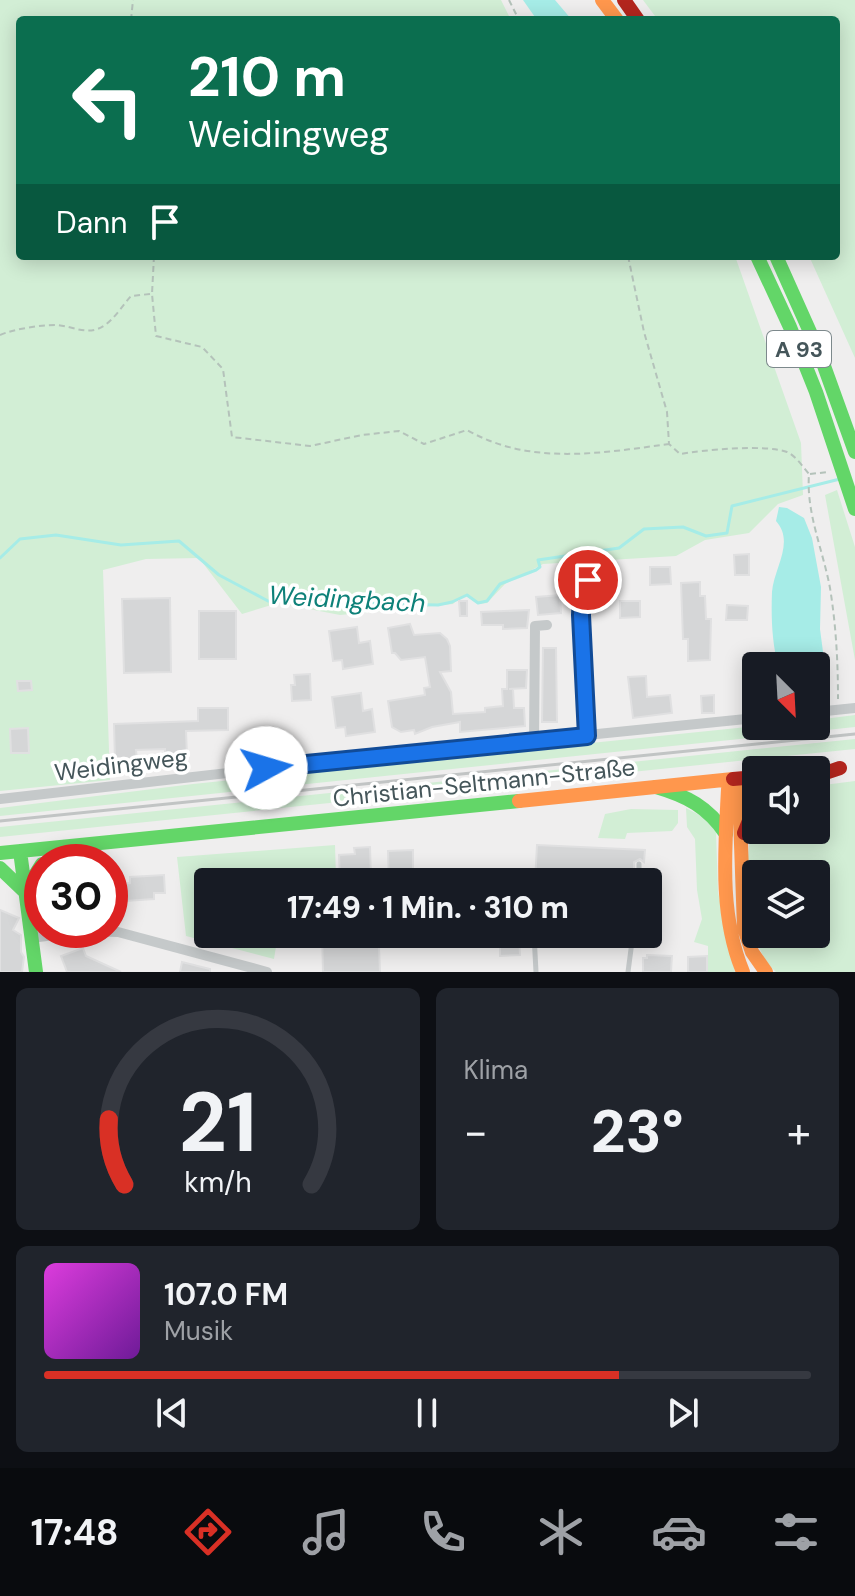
<!DOCTYPE html>
<html lang="de">
<head>
<meta charset="utf-8">
<style>
	:root { --surface:#171b24; --page:#20242c; --text:#f1f3f6; --muted:#9ea1a6; --line:#363941; --accent:#d93025 }
	body { margin:0; font-family:"DM Sans",sans-serif; background:var(--page); color:var(--text); height:100vh; display:flex; flex-direction:column; font-size:30px; white-space:nowrap }
	* { box-sizing:border-box; margin:0 }
	p { font-size:26px; color:var(--muted) }
	.icon { flex:none; width:44px; height:44px; fill:none; stroke:currentColor; stroke-width:2; stroke-linecap:round; stroke-linejoin:round }
	.map { position:relative; height:972px; overflow:hidden }
	.sheet { display:flex; flex-direction:column; gap:16px; padding:16px; background:#0d0f14; flex:1 }
	.sheet>* { flex:none }
	.hud { position:absolute; left:16px; top:16px; width:824px; height:244px; border-radius:8px; box-shadow:0 4px 20px #0003; background:#0b6e4f; color:#fff; overflow:hidden }
	.needle { width:52px; rotate:156deg }
	.fabs { position:absolute; left:742px; top:652px; display:grid; gap:16px }
	.fabs a { display:grid; place-items:center; width:88px; height:88px; border-radius:8px; background:var(--surface); box-shadow:0 4px 20px #0003; font-size:40px }
	.speed { position:absolute; left:24px; top:844px; display:flex; gap:16px; font-size:40px; font-weight:700; text-align:center }
	.speed>* { display:grid; place-content:center; width:104px; height:104px; border-radius:50%; background:var(--surface); box-shadow:0 4px 20px #0003; line-height:1 }
	.speed .limit { border:12px solid #d22; background:#fff; color:#111 }
	.pin { position:absolute; display:grid; place-items:center; width:68px; height:68px; color:#fff; margin:-34px; border:4px solid #fff; border-radius:50%; box-shadow:0 2px 8px #0007 }
	.me { position:absolute; width:88px; margin:-44px; rotate:84deg; stroke-linejoin:round; filter:drop-shadow(0 0 6px #0008) }
	.turn { display:flex; align-items:center; gap:28px; height:168px; padding:0 40px; font-size:36px }
	.turn .icon { width:104px; height:104px; stroke-width:2.5 }
	.turn b { display:block; font-size:56px; line-height:68px }
	.then { display:flex; align-items:center; height:76px; padding:0 40px; background:#0003; gap:16px; font-size:30px }
	.big { font-size:60px; font-weight:800; line-height:1.1 }
	.sheet .widget { flex:1; display:flex; flex-direction:column; justify-content:center; gap:12px; min-width:0; padding:0 28px; border-radius:12px; background:var(--page) }
	.sheet .dial { align-items:center; gap:0 }
	.dial svg { height:208px; overflow:visible; fill:none; stroke:var(--line); stroke-width:7; stroke-linecap:round; text-anchor:middle }
	.dial text { fill:var(--text); stroke:none }
	.song { display:flex; align-items:center; gap:24px }
	.cover { width:96px; height:96px; border-radius:12px; background:linear-gradient(135deg,hsl(300 70% 55%),hsl(280 70% 35%)) }
	.played { height:8px; border-radius:4px; background:linear-gradient(90deg,var(--accent) 75%,var(--line) 75%) }
	.keys { display:flex; justify-content:space-around; direction:ltr }
	.heat { display:flex; justify-content:space-between; align-items:center; font-size:44px; direction:ltr }
	.sheet .tiles { flex:1; display:grid; gap:16px; grid-template-columns:1fr 1fr }
	.widget:last-child { grid-column:span 2 }
	.trip { position:absolute; left:194px; top:868px; width:468px; height:80px; border-radius:8px; background:var(--surface); box-shadow:0 4px 20px #0003; font-weight:800; line-height:80px; text-align:center }
	.tab-bar { display:flex; height:128px; justify-content:space-around; align-items:center; background:#090b0e; color:var(--muted) }
	.tab-bar .icon { width:56px; height:56px }
	.tab-bar .active { color:var(--accent) }
	.tab-bar b { font-size:36px; color:var(--text) }
	.map>svg:first-child { display:block }
</style>
</head>
<body>
<div class="map">
<svg width="855" height="972" viewBox="0 0 855 972">
	<rect width="100%" height="100%" fill="#efeeee"/>
	<path fill="#d2eed5" fill-rule="evenodd" d="M0,0H501L511,20H20V256H735L801,443L803,495L778,504L749,533L705,540L676,556L543,564L505,584L487,603L478,604L466,596L458,599L453,604L340,615L278,603L242,614L199,558L146,559L103,570L110,780L0,791Z
		M643,0H855V358L809,256H836V20H658Z
		M837,490L855,547V660L825,495Z
		M855,715V727L0,816V808L193,784L757,726H816V720Z
		M855,739V749L0,837V827Z
		M855,781V972H776C743,945 742,851 756,814V830H816V786ZM756,874H816V934H756Z
		M686,808L705,818L716,832L718,892L735,972H708V946L694,942L702,919L697,890L695,839L687,827Z
		M631,809L678,810V823L672,831L627,833L625,839L598,838L605,814Z
		M335,845L336,878L302,879L301,882H208V934H278L274,959L186,936L177,857Z"/>
	<path fill="#a6ece7" d="M523,0H555L572,20H537Z
		M779,507L787,508L804,518L812,538L821,587L820,629L823,652L816,675V666H778C772,641 771,618 772,592C774,568 795,542 776,521Z"/>
	<g fill="none" stroke-linecap="round" stroke-linejoin="round">
		<path stroke="#a6ece7" stroke-width="3" d="M0,558L20,539L56,535L121,545L179,541L219,575L268,601L438,605L452,602L467,595L478,603L487,601L500,584L536,570L540,567L538,560L619,548L644,529L683,527L706,536L727,533L732,506L840,479"/>
	</g>
	<path fill="#d5d6d7" stroke="#e0e0e1" stroke-width="2" d="M749,554V575H735L734,555Z
		M650,567H670L671,584L650,585Z
		M700,582V596H705L706,619H711L710,660L688,661V639H683L681,583Z
		M560,595L561,613L538,615L536,597Z
		M170,598L171,672L124,673L122,599Z
		M459,601H467V616H460Z
		M620,601H640V617L620,618Z
		M727,605L748,606L747,620H726Z
		M529,610L527,628L503,629V625H482L481,612Z
		M199,611H236V659H199Z
		M410,624L414,635L440,633L447,639L450,646L451,671L440,672L451,692L453,714L485,712V708L503,706L502,689H507V670H527L526,688L509,689H513L514,708H524L525,726L460,732V722L432,727L415,734L414,730L401,732L392,727L388,701L425,695L424,688L430,687L425,657L401,660L395,653H392L388,628Z
		M357,627L359,643L370,641L373,664L343,669L342,660L333,661L329,631Z
		M543,648H556L557,722H542Z
		M310,674L311,700L292,701L291,685H295L294,675Z
		M646,676L647,697L670,695L672,713L633,718L628,677Z
		M17,681H31L32,690L18,691Z
		M361,693L363,711L372,709L375,732L346,736L345,727L336,728L332,697Z
		M714,695V713H702L701,696Z
		M198,708H228V730L186,731L187,756L165,757V749L136,750L137,760L115,761L114,724L198,721Z
		M28,728L29,753H11L10,729Z
		M537,845L645,850L644,862L640,859L634,862V882H535Z
		M370,847L371,878L340,879L339,855L355,854L354,848Z
		M413,850V882H389L388,851Z
		M164,875L165,893H154V899L110,902V885L130,883V877Z
		M0,910L19,918L13,930L21,935V952L24,957L22,972H0Z
		M322,934H414L415,944L379,946L380,972H323Z
		M500,934H519L520,955L500,956Z
		M83,948L86,956L121,972H67L61,956Z
		M647,955L672,956L671,972H643V958H647Z
		M707,956V972H688V957Z
		M182,962L210,969V972H180Z"/>
	<g fill="none" stroke-linecap="round" stroke-linejoin="round">
		<path stroke="#b4c2ba" stroke-width="2" stroke-dasharray="6 4" stroke-linecap="butt" d="M509,0L519,20
			M131,20L133,0
			M154,256L152,294L156,336L202,347L223,369L232,437L310,446L362,435L399,431L424,444L467,430C530,466 601,453 669,444
			M628,256L644,332L667,412L669,444L680,454C703,450 766,444 787,452C795,455 803,467 809,474C806,513 823,550 830,588C836,625 838,662 838,699
			M0,335C14,329 40,325 56,325C74,326 88,337 105,325C115,318 123,305 131,296L150,294
			M810,474L828,472"/>
		<path stroke="#c5c9ca" stroke-width="5" d="M639,882V864
			M534,934L536,972
			M628,972L633,934"/>
		<path stroke="#c5c9ca" stroke-width="10" d="M816,712L855,708
			M587,736L581,615L582,597L588,580
			M534,741L535,626L547,625
			M0,799L350,759L756,718
			M31,938L85,931L118,932L267,972"/>
		<path stroke="#63d668" stroke-width="14" d="M757,256L790,327L816,392L855,509
			M776,256L819,352L855,452
			M656,787C687,796 708,807 726,834
			M20,851L36,972
			M0,853L519,801
			M0,868L25,892
			M25,891L42,864"/>
		<path stroke="#ff974d" stroke-width="14" d="M602,0L617,20
			M733,779L739,788L744,928L752,952L766,972
			M728,789C725,850 719,915 743,972
			M519,801L733,779"/>
		<path stroke="#b3261e" stroke-width="14" d="M624,0L638,20
			M816,776L840,768
			M733,779L756,777
			M744,833L756,804"/>
		<path stroke="#c1c4c4" stroke-width="3" d="M0,821L855,734"/>
	</g>
	<g fill="none" stroke-linecap="round" stroke-linejoin="round">
		<defs>
			<path id="route" d="M266,768L587,736L581,615L582,597L588,580"/>
		</defs>
		<use href="#route" stroke="#114b97" stroke-width="20"/>
		<use href="#route" stroke="#1a73e8" stroke-width="14"/>
	</g>
	<g text-anchor="middle" stroke-width="7" stroke-linejoin="round" paint-order="stroke">
		<rect fill="#fff" stroke="#7d898c" stroke-width="2" x="767" y="331" width="64" height="36" rx="6"/>
		<g font-size="22" font-weight="bold" fill="#45565a">
			<text x="799" y="357">A 93</text>
		</g>
		<g font-size="24" fill="#45565a" stroke="#fff">
			<text transform="translate(121 765) rotate(-7)" y="8">Weidingweg</text>
			<text transform="translate(484 783) rotate(-6)" y="8">Christian-Seltmann-Straße</text>
		</g>
		<g font-size="26" font-style="italic" fill="#0e8179" stroke="#fff">
			<text transform="translate(347 599) rotate(3)" y="9">Weidingbach</text>
		</g>
	</g>
</svg>
<div class="fabs">
<a><svg class="needle" viewBox="-14 -14 28 28"><path d="M0-13l5 13h-10z" fill="#e53935"/><path d="M0 13l5-13h-10z" fill="#9ea1a6"/></svg></a>
<a><svg class="icon" aria-label="sound" viewBox="0 0 24 24"><path d="M4 9h4l5-4v14l-5-4H4zM17 9q2 3 0 6"/></svg></a>
<a><svg class="icon" aria-label="layers" viewBox="0 0 24 24"><path d="M12 4l9 5-9 5-9-5zM3 14l9 5 9-5"/></svg></a>
</div>
<div class="speed"><div class="limit">30</div></div>
<div class="pin" style="left:588px;top:580px;background:#d93025"><svg class="icon" aria-label="arrive" viewBox="0 0 24 24"><path d="M6 21V4h12l-3 4 3 4H6"/></svg></div>
<svg class="me" style="left:266px;top:768px" viewBox="-20 -20 40 40"><circle r="19" fill="#fff"/><path d="M0-13L10 11 0 6-10 11z" fill="#1a73e8"/></svg>
<div class="trip">17:49 · 1 Min. · 310 m</div>
<div class="hud">
<div class="turn"><svg class="icon" aria-label="left" viewBox="0 0 24 24"><path d="M17 20v-9H6M10 6l-5 5 5 5"/></svg><div><b>210 m</b>Weidingweg</div></div>
<div class="then">Dann<svg class="icon" aria-label="arrive" viewBox="0 0 24 24"><path d="M6 21V4h12l-3 4 3 4H6"/></svg></div>
</div>
</div>
<section class="sheet">
<div class="tiles">
<div class="widget dial"><svg viewBox="0 0 100 80">
<path d="M14 69A42 42 0 1 1 86 69"/>
<path d="M14 69A42 42 0 0 1 8 44" stroke="#d93025"/>
<text x="50" y="56" font-size="32" font-weight="700">21</text>
<text x="50" y="72" font-size="11">km/h</text>
</svg></div>
<div class="widget"><p>Klima</p>
<div class="heat"><a>−</a><b class="big">23°</b><a>+</a></div>
</div>
<div class="widget">
<div class="song"><i class="cover"></i><div><b>107.0 FM</b><p>Musik</p></div></div>
<div class="played"></div>
<div class="keys"><svg class="icon" aria-label="previous" viewBox="0 0 24 24"><path d="M18 5L8 12l10 7zM5 5v14"/></svg><svg class="icon" aria-label="pause" viewBox="0 0 24 24"><path d="M8 5v14M16 5v14"/></svg><svg class="icon" aria-label="next" viewBox="0 0 24 24"><path d="M6 5l10 7-10 7zM19 5v14"/></svg></div>
</div>
</div>
</section>
<nav class="tab-bar">
<b>17:48</b>
<svg class="icon active" aria-label="directions" viewBox="0 0 24 24"><path d="M12 3l9 9-9 9-9-9zM9 14v-3h6M13 9l2 2-2 2"/></svg>
<svg class="icon" aria-label="music" viewBox="0 0 24 24"><path d="M9 18V5l10-2v13"/><circle cx="6" cy="18" r="3"/><circle cx="16" cy="16" r="3"/></svg>
<svg class="icon" aria-label="phone" viewBox="0 0 24 24"><path d="M5 4h4l2 5-3 2q2 4 5 5l2-3 5 2v4C11 20 4 13 5 4z"/></svg>
<svg class="icon" aria-label="climate" viewBox="0 0 24 24"><path d="M12 3v18M4 7l16 10M4 17L20 7"/></svg>
<svg class="icon" aria-label="car" viewBox="0 0 24 24"><path d="M5 17H2v-5l4-1 3-4h7l3 4 3 1v5h-3M9 17h6M6 11h13"/><circle cx="7" cy="17" r="2"/><circle cx="17" cy="17" r="2"/></svg>
<svg class="icon" aria-label="filters" viewBox="0 0 24 24"><path d="M4 7h16M4 17h16"/><circle cx="9" cy="7" r="2"/><circle cx="15" cy="17" r="2"/></svg>
</nav>
</body>
</html>
